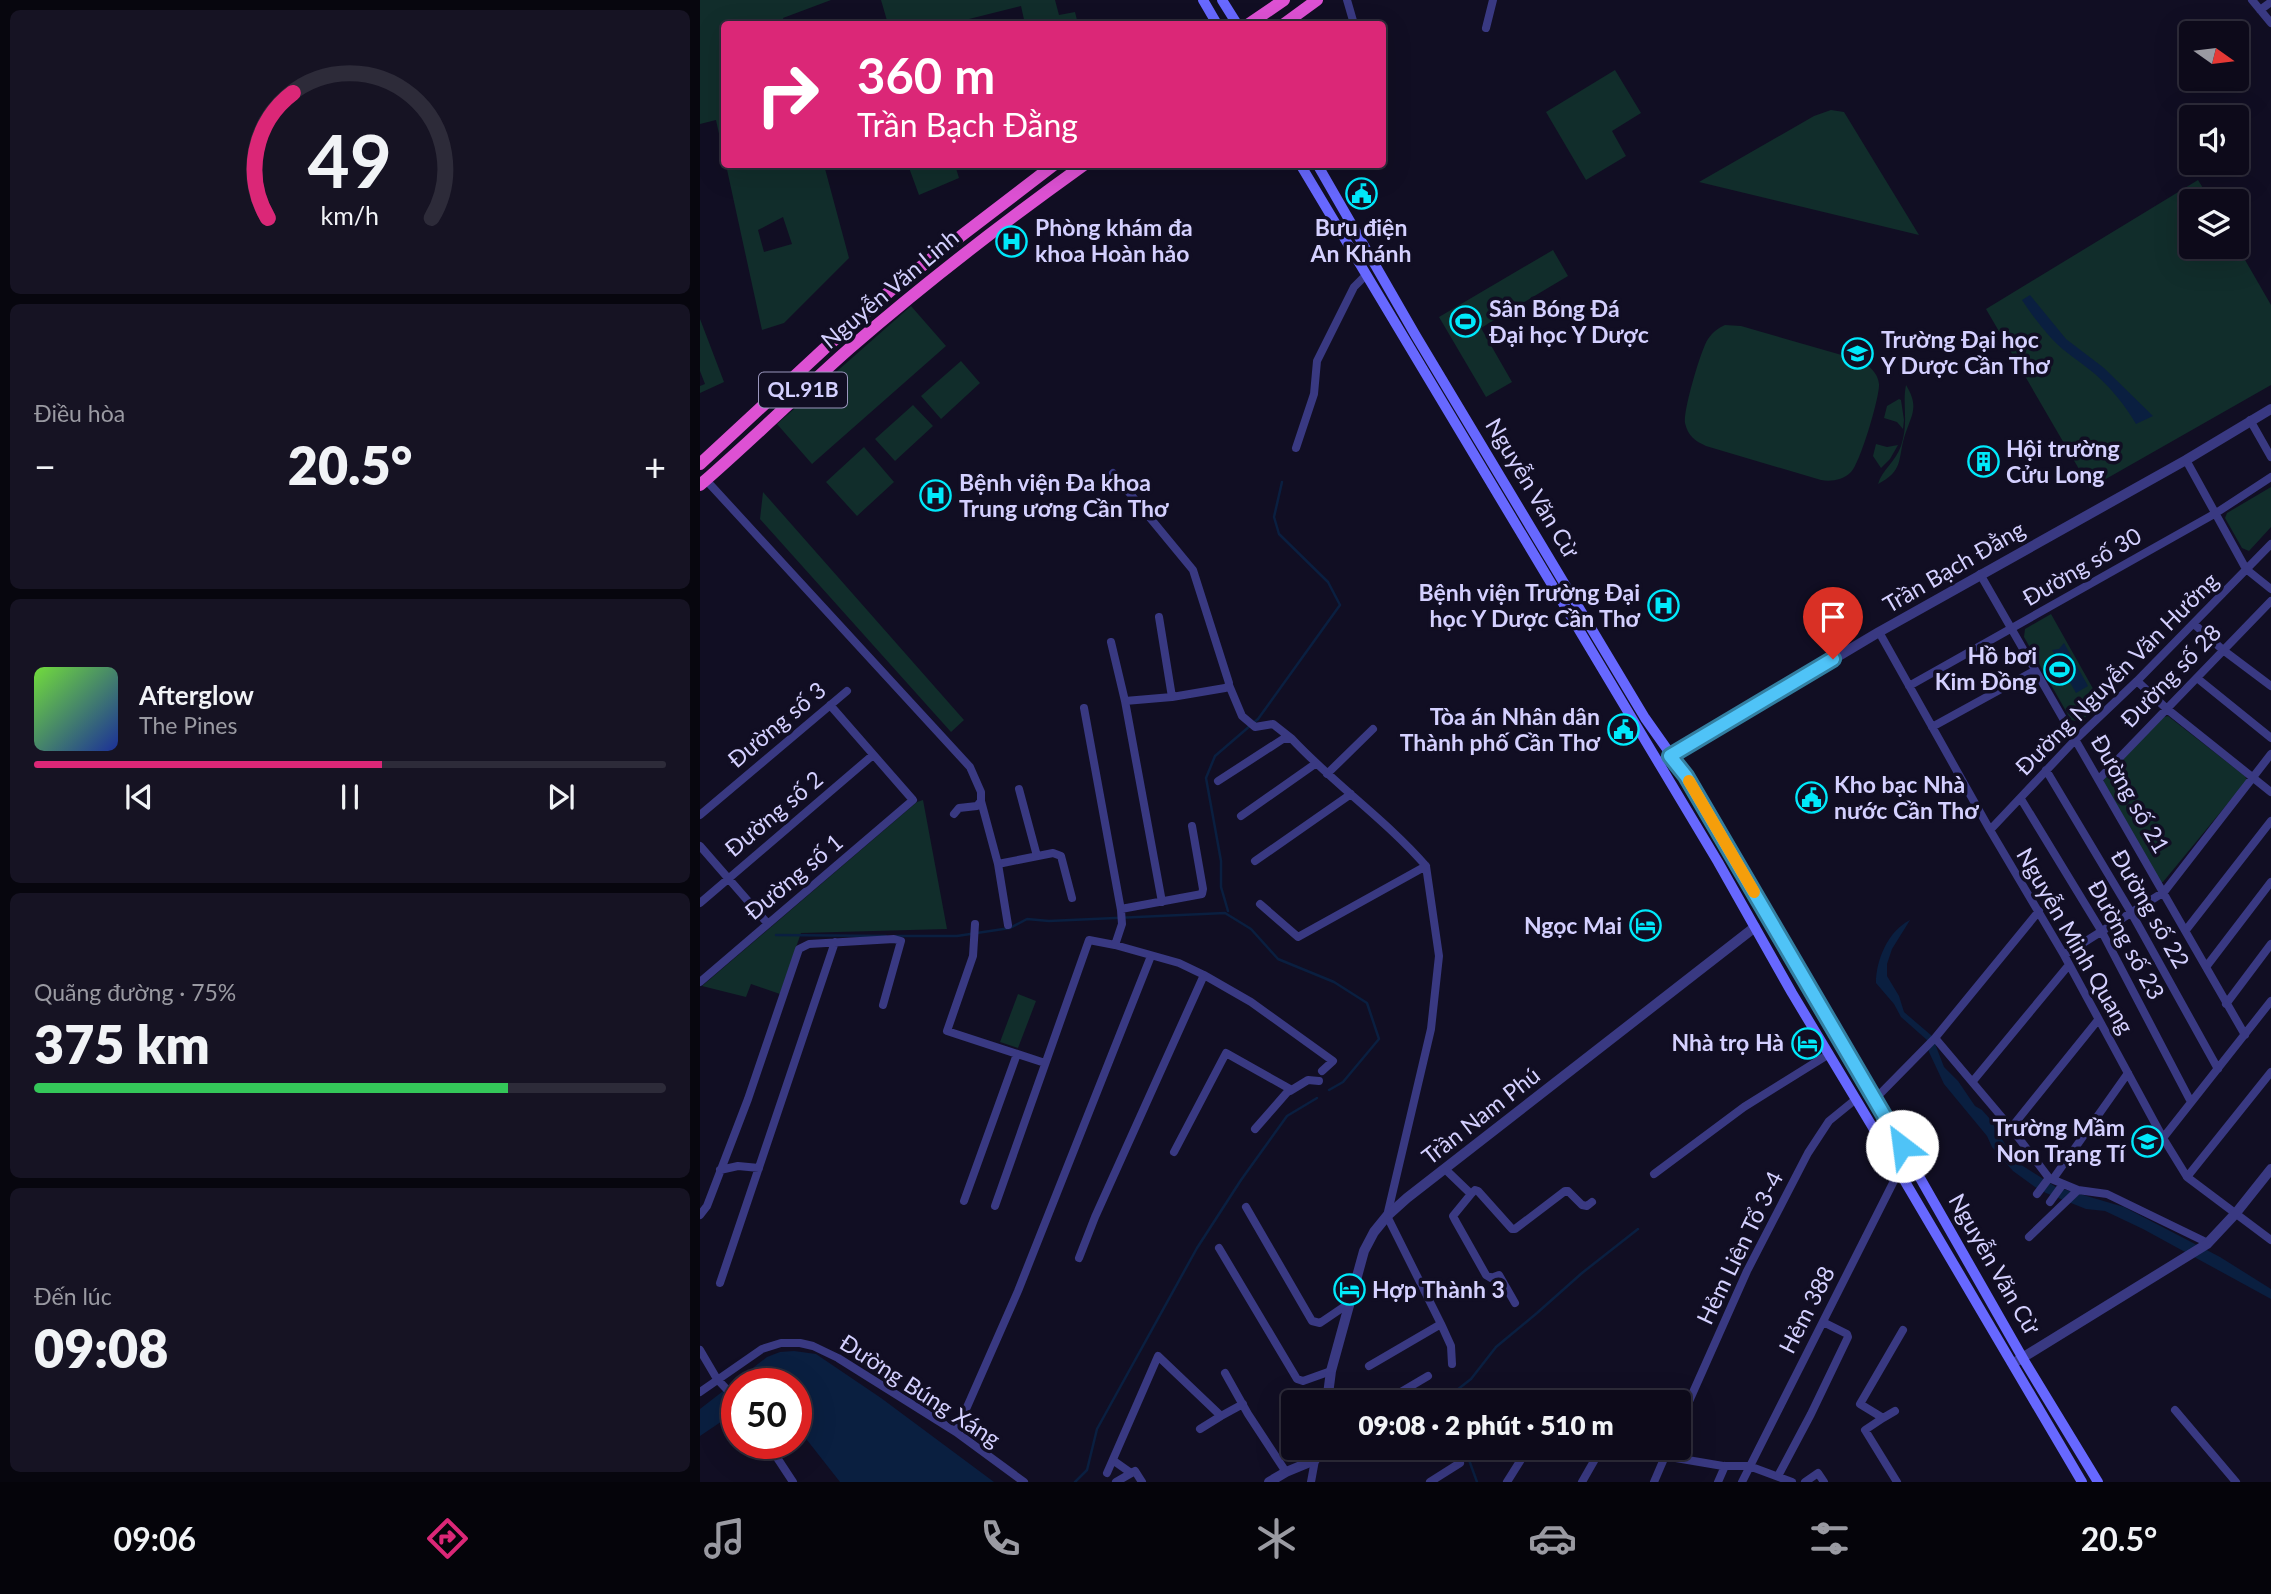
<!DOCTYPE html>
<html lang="vi">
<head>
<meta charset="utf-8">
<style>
	:root { --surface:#0d0a1a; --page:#161323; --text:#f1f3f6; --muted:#9a9aa2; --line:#2d2b39; --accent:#db2777 }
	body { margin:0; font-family:Lato,sans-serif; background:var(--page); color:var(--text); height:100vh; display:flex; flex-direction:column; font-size:26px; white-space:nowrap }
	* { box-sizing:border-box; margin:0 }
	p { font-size:23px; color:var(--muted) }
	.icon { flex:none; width:38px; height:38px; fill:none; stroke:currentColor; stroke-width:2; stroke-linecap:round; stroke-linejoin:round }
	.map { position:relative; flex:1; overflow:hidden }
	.details { display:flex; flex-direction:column; gap:10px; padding:10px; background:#07060e; width:700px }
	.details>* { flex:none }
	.top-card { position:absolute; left:21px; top:21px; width:665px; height:147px; border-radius:7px; box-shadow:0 7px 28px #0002,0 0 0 2px var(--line); background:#db2777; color:#fff; overflow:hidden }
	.needle { width:46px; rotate:104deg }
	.buttons { position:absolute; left:1479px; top:21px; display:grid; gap:14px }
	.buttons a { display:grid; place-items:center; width:70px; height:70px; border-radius:7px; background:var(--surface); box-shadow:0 7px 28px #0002,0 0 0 2px var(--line); font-size:35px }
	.speed { position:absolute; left:21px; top:1368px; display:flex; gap:14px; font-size:35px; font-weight:700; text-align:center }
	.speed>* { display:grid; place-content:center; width:91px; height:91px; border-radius:50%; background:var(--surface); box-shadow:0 7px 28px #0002,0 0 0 2px var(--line); line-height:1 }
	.speed .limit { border:10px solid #d22; background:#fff; color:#111 }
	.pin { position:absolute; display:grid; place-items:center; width:60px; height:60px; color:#fff; margin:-72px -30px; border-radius:50% 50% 50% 0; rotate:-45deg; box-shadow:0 0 7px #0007 }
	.pin .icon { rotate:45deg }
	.me { position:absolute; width:77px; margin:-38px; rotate:330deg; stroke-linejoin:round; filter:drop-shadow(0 0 5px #0008) }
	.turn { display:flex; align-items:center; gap:24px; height:147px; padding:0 21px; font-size:32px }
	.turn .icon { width:91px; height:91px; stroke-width:2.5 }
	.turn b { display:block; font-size:49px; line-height:60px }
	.big { font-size:52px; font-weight:800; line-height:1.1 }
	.details .widget { flex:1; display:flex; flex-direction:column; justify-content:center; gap:10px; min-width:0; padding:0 24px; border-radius:10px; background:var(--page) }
	.details .dial { align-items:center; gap:0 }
	.dial svg { height:182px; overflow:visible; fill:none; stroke:var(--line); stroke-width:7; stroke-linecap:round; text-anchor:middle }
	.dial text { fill:var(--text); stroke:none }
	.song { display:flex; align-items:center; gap:21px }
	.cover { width:84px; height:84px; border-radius:10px; background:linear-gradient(135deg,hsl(100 70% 55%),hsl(230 70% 35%)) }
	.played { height:7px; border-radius:4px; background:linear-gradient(90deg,var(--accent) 55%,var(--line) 55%) }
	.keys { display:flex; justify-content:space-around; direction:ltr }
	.heat { display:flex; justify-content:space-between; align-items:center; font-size:38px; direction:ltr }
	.charge { height:10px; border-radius:5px; background:linear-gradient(90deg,#34c759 75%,var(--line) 0) }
	.trip { position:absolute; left:581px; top:1390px; width:410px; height:70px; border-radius:7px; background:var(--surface); box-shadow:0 7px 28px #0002,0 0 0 2px var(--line); font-weight:800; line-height:70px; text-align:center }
	.dock { display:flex; height:112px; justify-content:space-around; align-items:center; background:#05040a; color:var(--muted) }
	.dock .icon { width:49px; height:49px }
	.dock .selected { color:var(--accent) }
	.dock b { font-size:32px; color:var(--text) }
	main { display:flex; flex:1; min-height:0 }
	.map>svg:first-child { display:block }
</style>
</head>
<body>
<main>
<section class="details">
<div class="widget dial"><svg viewBox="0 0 100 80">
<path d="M14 69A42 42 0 1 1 86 69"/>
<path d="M14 69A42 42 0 0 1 25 14" stroke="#db2777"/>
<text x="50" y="56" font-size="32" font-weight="700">49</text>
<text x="50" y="72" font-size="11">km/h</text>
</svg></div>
<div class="widget"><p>Điều hòa</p>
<div class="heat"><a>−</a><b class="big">20.5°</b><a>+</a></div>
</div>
<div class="widget">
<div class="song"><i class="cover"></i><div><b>Afterglow</b><p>The Pines</p></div></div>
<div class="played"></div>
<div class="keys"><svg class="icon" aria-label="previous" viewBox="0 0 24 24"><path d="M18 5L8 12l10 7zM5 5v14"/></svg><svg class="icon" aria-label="pause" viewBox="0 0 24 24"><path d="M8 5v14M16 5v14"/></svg><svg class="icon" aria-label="next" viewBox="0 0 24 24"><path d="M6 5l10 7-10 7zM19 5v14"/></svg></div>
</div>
<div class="widget"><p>Quãng đường · 75%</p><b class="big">375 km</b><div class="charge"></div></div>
<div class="widget"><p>Đến lúc</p><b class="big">09:08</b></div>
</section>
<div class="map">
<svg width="1571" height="1482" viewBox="0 0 1571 1482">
	<rect width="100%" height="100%" fill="#110e23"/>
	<path fill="#112d2b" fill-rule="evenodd" d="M0,0H131L83,18L85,24H24V157L16,120L0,124Z
		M181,0H355L359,15L375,12L378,24H325L321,6L249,24H188Z
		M915,70L941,113L912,131L926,156L886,180L846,112Z
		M1131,110L1144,112L1219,235L999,182L1114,116Z
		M26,165H124L149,258L84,323L62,330ZM83,217L92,244L64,252L58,230Z
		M208,165H255L259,178L219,195Z
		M1498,180L1511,201H1491V247L1537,246L1571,305V385L1390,488L1286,309Z
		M853,250L868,276L781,328L812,382L786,397L739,317Z
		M211,306L246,346L112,464L77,424Z
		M0,319L24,382L0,393V386L5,384L0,371Z
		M1025,325L1041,326L1159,360C1169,365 1178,373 1179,384C1180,396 1160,464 1151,472C1143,480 1131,482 1121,480L1006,446C995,441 988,436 985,423C983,411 1001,349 1008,339C1013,332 1018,328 1025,325Z
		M261,361L280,383L241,419L221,396Z
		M1206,385C1220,408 1211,415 1204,438C1198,460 1203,471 1178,484C1182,470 1196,461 1201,446C1209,422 1202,405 1206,385Z
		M1199,399L1201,400L1204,420L1203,429L1197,422L1184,418L1187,406Z
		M213,405L233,426L195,461L175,439Z
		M1176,444L1187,447L1198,445L1190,459L1181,468L1173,456Z
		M164,447L194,482L157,516L126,482Z
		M1571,487V527L1549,551L1542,548L1525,518L1527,513Z
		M63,492L264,720L251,732L60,519Z
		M1351,614L1400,701L1381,722L1371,720L1324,637L1325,629Z
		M1468,716L1545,776L1547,780L1463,882H1460L1403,783L1405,777L1464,717Z
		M223,800L247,929L101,933L80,994L51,984L46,997L2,986L217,802Z
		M318,994L336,1001L318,1048L300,1042Z"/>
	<path fill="#0a1f40" d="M1330,295L1366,339L1404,368L1453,416L1436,424C1425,405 1411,388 1395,374C1381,362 1365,353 1352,339C1341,327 1331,314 1322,300Z
		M1364,643L1388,686L1376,693L1352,650L1359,649Z
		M1210,920L1192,949L1187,964V976L1199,996L1204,1012L1232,1036L1244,1067L1258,1081L1275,1106L1282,1110L1290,1119L1315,1161L1356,1187L1424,1207L1520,1257L1571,1289V1299L1443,1229L1405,1211L1386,1209L1346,1193L1335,1187L1313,1171L1292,1147L1287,1136L1244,1084L1229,1052L1227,1040L1201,1017L1194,1004L1176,983C1176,960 1188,931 1210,920Z
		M94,1351L116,1354L181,1398L294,1482H140L96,1426V1384H37V1411L0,1436V1409L67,1357L80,1352Z"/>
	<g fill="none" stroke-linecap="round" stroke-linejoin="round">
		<path stroke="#0a1f40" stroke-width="2.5" d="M528,911L521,887V861L506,778L515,756L558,719L640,605L628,582L579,534L574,517L582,482
			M76,935L186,936
			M196,936H257L310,928L327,919L349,921L525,913L551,929L578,959L634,982L667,1003L679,1039L643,1082L629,1090
			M748,1402V1397L771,1379L796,1347L837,1313L882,1273L938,1229
			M762,1447L769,1460L777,1482
			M375,1482L387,1470L397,1429L497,1248L541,1180L587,1116L617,1098"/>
		<path stroke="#393982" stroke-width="8" d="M647,0L654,24
			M1552,0L1571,23
			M1560,10L1571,2
			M786,28L793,0
			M1550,420L1571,457
			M596,448L614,394L617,361L654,287L666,275
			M1486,460L1546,569L1571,589
			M413,473L493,570L529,683L528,687L525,688L472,697L425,701
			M6,480L270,767L281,792V801L277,806L259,808L254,814
			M1280,574L1545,1035
			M459,617L472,697
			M1494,624L1523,650L1571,686
			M1179,632L1290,830L1364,955L1463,1138L1487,1177L1571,1240
			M411,642L425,701L462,902
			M1497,678L1571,738
			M1437,681L1467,709L1571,792
			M529,685L542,716L555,727L573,724L592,739
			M1209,686L1516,513L1571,477
			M384,708L421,910L422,924L415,945
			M1232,727L1334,671
			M1346,770L1432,914L1518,1069
			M627,774L673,729
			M1399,779L1571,601
			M518,781L583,739H592C634,784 686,820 726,866
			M319,789L337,856
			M1321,799L1402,932L1491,1102
			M281,801L298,864L308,925
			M0,815L147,691
			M541,816L615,764
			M1290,830L1376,739L1437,681L1571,544
			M0,846L68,924
			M555,861L651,794
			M298,864L353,853L361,856L372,898
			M0,903L173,755
			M560,904L598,937L726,866L739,956L731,1029L687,1216L741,1324L669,1366
			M421,909L502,894L503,889L492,826
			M275,924L273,956L247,1031L345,1063
			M1486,930L1571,821
			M1364,955L1464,892L1571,754
			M1506,967L1571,882
			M0,982L213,800L130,705
			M1526,1004L1571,944
			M1235,1038L1311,1128L1349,1178L1378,1190L1329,1237
			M1273,1081L1368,966
			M590,1091L608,1080L619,1081
			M1175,1099L1235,1038L1339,911
			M1311,1128L1398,1020
			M1463,1138L1571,1001
			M474,1152L526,1053L590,1089L555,1129
			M745,1169L771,1194L753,1216L755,1220L786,1275L791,1278L799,1275L815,1303
			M20,1170L38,1166L59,1168
			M954,1174L1044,1107L1129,1054
			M1487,1177L1571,1072
			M1353,1179L1428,1073
			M1378,1190L1407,1194L1508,1243
			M771,1194L775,1190L778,1191L812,1229H815L865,1191H868L882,1205L887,1206L892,1202
			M1337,1194L1349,1178
			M264,1201L317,1054
			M1350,1202L1363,1184
			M295,1206L389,940L415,945L479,963L504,975L551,1002L633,1061L622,1071
			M546,1207L612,1321L620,1323L648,1304
			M0,1215L7,1206L48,1099L99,949L109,944L194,939L201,941L183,1005
			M519,1248L597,1379L603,1381L631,1371
			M379,1258L395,1217L504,975
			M20,1283L135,942
			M741,1324L751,1346L752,1364
			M0,1350L17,1379L37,1400
			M525,1373L548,1414L586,1472
			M0,1392L62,1349L81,1343H100L113,1346L138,1358L256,1432L324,1482
			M684,1402L728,1376
			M1475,1410L1536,1482
			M1183,1418L1195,1411
			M978,1426L1047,1271L1108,1153L1129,1121L1156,1099
			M500,1429L521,1416
			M256,1432L318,1291L451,956
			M68,1444L93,1482
			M911,1447L1023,1466H1049L1092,1482
			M414,1461L431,1473
			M407,1473L458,1356L521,1416L543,1404
			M1078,1476L1111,1414L1148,1337L1147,1334L1123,1322
			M416,1482L435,1471L442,1482
			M611,1482L615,1460
			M730,1482L760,1463
			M807,1482L829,1447
			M882,1482L902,1447
			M954,1482L969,1447
			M1018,1482L1025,1466
			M1042,1482L1199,1171
			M1105,1482L1118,1473L1124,1482
			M1197,1482L1165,1430L1183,1418L1160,1404L1203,1330"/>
		<path stroke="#393982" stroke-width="10" d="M959,763L1179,632L1486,460L1571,409
			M1317,1361L1507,1244L1536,1213L1571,1169
			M627,1402L631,1371L664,1251L674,1232L687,1216L707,1198L1055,927
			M569,1482L586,1472L615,1460L618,1447"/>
		<path stroke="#6768ff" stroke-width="10" d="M503,0L517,24
			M522,0L537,24
			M600,164L1018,862L1092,993L1184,1146L1382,1482
			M617,164L716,336L945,718L986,776L1175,1099L1325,1362L1398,1482"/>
		<path stroke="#dd51d3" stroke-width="12" d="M549,24L584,0
			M584,24L617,0
			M0,464L124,349L197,285L355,164
			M0,485C51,441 99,393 150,348C225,283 304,222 385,164"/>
	</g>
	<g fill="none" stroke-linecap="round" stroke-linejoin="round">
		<defs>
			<path id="route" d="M1133,659L970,756L986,776L1202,1146"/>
		</defs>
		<use href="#route" stroke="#337fa1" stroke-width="18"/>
		<use href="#route" stroke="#4fc3f7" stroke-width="12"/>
		<path stroke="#f59e0b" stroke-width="12" d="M989,781L1054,892"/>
	</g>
	<defs>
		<symbol id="civic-ring" viewBox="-11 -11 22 22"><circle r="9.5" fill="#110e23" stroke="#00e9fb" stroke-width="1.5"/><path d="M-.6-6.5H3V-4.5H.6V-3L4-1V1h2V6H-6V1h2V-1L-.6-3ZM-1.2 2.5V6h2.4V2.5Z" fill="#00e9fb"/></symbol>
		<symbol id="hospital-ring" viewBox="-11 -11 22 22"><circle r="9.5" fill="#110e23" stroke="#00e9fb" stroke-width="1.5"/><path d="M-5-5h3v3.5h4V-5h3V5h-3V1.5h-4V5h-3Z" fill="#00e9fb"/></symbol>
		<symbol id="stadium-ring" viewBox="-11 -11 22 22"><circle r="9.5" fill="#110e23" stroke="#00e9fb" stroke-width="1.5"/><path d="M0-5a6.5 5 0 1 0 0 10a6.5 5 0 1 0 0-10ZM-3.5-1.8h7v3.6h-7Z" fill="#00e9fb"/></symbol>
		<symbol id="university-ring" viewBox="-11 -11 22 22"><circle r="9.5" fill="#110e23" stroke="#00e9fb" stroke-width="1.5"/><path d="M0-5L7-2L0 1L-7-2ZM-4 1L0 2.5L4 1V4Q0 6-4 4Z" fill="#00e9fb"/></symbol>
		<symbol id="building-ring" viewBox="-11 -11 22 22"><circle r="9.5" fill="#110e23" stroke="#00e9fb" stroke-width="1.5"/><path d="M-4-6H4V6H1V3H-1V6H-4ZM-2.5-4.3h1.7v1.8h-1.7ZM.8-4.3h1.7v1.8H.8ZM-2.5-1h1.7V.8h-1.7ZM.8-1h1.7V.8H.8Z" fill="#00e9fb"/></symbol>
		<symbol id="hotel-ring" viewBox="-11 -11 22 22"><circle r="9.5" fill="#110e23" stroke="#00e9fb" stroke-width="1.5"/><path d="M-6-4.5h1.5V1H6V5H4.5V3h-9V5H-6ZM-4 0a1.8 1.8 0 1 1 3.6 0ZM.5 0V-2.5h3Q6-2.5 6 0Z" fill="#00e9fb"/></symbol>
		<symbol id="school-ring" viewBox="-11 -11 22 22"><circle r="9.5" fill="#110e23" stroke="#00e9fb" stroke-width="1.5"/><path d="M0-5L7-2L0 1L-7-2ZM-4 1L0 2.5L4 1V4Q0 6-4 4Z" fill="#00e9fb"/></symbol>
	</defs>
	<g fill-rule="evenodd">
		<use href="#civic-ring" x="644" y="176" width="35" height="35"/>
		<use href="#hospital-ring" x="294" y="224" width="35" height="35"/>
		<use href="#stadium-ring" x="748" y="304" width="35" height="35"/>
		<use href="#university-ring" x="1140" y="336" width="35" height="35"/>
		<use href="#building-ring" x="1266" y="444" width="35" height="35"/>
		<use href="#hospital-ring" x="218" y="478" width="35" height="35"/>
		<use href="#hospital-ring" x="946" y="588" width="35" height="35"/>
		<use href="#stadium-ring" x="1342" y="652" width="35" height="35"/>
		<use href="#civic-ring" x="906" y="712" width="35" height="35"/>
		<use href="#civic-ring" x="1094" y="780" width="35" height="35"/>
		<use href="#hotel-ring" x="928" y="908" width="35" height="35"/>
		<use href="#hotel-ring" x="1090" y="1026" width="35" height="35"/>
		<use href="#school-ring" x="1430" y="1124" width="35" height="35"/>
		<use href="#hotel-ring" x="632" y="1272" width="35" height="35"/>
	</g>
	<g text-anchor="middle" stroke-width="7" stroke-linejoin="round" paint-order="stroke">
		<rect fill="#110e23" stroke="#9a96bd" stroke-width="2" x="59" y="372.5" width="88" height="35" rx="5"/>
		<g font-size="21" font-weight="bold" fill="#d4d0ff">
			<text x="103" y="397">QL.91B</text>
		</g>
		<g font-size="23" font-weight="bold" fill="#d4d0ff" stroke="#110e23" text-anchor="start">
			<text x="335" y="236">Phòng khám đa<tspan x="335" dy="26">khoa Hoàn hảo</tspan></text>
			<text x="661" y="236" text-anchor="middle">Bưu điện<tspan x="661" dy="26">An Khánh</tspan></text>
			<text x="789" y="317">Sân Bóng Đá<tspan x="789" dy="26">Đại học Y Dược</tspan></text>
			<text x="1181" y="348">Trường Đại học<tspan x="1181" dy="26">Y Dược Cần Thơ</tspan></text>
			<text x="1306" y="457">Hội trường<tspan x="1306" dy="26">Cửu Long</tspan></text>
			<text x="259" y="491">Bệnh viện Đa khoa<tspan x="259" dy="26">Trung ương Cần Thơ</tspan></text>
			<text x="940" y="601" text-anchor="end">Bệnh viện Trường Đại<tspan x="940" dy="26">học Y Dược Cần Thơ</tspan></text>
			<text x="1337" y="664" text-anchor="end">Hồ bơi<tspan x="1337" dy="26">Kim Đồng</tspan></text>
			<text x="900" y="725" text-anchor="end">Tòa án Nhân dân<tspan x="900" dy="26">Thành phố Cần Thơ</tspan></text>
			<text x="1134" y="793">Kho bạc Nhà<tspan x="1134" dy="26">nước Cần Thơ</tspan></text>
			<text x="922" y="934" text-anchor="end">Ngọc Mai</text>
			<text x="1084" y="1051" text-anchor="end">Nhà trọ Hà</text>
			<text x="1425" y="1136" text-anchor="end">Trường Mầm<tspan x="1425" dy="26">Non Trạng Tí</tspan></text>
			<text x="672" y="1298">Hợp Thành 3</text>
		</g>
		<g font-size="23" fill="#d4d0ff" stroke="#110e23">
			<text transform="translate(190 289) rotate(-40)" y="8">Nguyễn Văn Linh</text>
			<text transform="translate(832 488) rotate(59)" y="8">Nguyễn Văn Cừ</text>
			<text transform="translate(1254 567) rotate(-30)" y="8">Trần Bạch Đằng</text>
			<text transform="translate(1382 567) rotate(-30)" y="8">Đường số 30</text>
			<text transform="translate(1417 674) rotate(-45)" y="8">Đường Nguyễn Văn Hưởng</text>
			<text transform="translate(1471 676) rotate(-46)" y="8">Đường số 28</text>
			<text transform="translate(77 725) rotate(-40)" y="8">Đường số 3</text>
			<text transform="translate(1430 794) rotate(60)" y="8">Đường số 21</text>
			<text transform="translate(74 814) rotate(-40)" y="8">Đường số 2</text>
			<text transform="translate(94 877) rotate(-40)" y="8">Đường số 1</text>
			<text transform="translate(1450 909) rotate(60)" y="8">Đường số 22</text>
			<text transform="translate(1426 940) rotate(61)" y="8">Đường số 23</text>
			<text transform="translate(1375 941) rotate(60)" y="8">Nguyễn Minh Quang</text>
			<text transform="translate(781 1116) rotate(-38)" y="8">Trần Nam Phú</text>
			<text transform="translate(1040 1248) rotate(-64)" y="8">Hẻm Liên Tổ 3-4</text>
			<text transform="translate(1294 1264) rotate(60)" y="8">Nguyễn Văn Cừ</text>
			<text transform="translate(1107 1310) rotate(-63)" y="8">Hẻm 388</text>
			<text transform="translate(220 1391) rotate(33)" y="8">Đường Búng Xáng</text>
		</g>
	</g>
</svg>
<div class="buttons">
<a><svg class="needle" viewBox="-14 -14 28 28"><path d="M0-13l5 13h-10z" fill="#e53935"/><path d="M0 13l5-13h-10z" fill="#9a9aa2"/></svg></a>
<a><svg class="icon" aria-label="sound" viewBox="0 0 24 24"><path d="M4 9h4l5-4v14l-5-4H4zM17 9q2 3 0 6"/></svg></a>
<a><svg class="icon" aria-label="layers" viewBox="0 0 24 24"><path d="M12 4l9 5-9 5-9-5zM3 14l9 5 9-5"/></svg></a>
</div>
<div class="speed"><div class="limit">50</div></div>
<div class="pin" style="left:1133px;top:659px;background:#d93025"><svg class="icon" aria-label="arrive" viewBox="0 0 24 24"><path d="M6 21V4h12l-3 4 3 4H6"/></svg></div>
<svg class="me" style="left:1202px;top:1146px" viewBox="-20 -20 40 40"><circle r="19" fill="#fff"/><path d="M0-13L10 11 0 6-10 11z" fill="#4fc3f7"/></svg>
<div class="trip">09:08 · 2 phút · 510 m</div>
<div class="top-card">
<div class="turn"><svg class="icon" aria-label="right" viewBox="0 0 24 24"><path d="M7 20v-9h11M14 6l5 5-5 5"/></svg><div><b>360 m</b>Trần Bạch Đằng</div></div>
</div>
</div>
</main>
<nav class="dock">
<b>09:06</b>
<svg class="icon selected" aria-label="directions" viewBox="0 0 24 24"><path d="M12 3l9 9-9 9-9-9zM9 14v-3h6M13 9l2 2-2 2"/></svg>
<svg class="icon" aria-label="music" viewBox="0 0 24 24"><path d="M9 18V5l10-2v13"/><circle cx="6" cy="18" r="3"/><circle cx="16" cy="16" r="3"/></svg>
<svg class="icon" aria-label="phone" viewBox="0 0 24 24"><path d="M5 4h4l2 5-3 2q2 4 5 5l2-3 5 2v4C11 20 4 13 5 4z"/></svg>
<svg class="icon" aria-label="climate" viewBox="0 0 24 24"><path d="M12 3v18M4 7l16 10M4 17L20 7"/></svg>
<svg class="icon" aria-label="car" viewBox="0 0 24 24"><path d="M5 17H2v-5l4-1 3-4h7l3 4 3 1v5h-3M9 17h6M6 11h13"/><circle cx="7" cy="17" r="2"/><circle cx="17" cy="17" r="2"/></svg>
<svg class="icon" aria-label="filters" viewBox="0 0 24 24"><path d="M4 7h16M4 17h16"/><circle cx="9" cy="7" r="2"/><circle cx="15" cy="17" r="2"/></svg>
<b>20.5°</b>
</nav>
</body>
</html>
